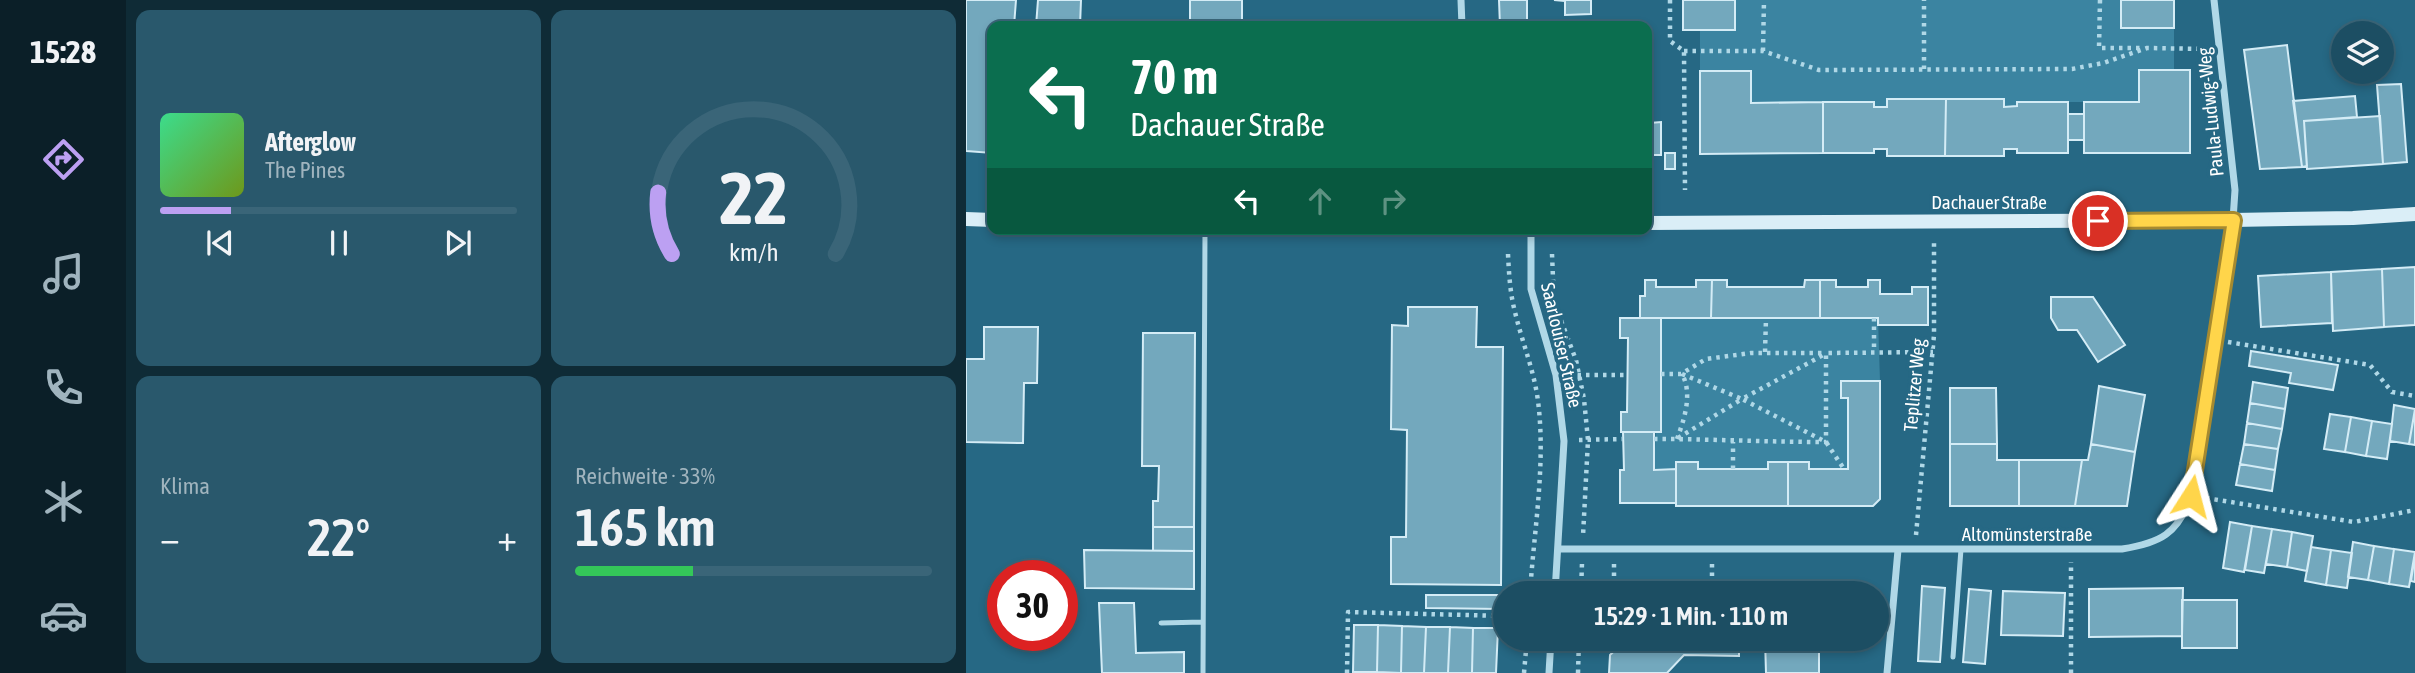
<!DOCTYPE html>
<html lang="de">
<head>
<meta charset="utf-8">
<style>
	:root { --surface:#1c4e63; --page:#29586c; --text:#f1f3f6; --muted:#a0b4be; --line:#3a6578; --accent:#bca0f2 }
	body { margin:0; font-family:"Asap Condensed",sans-serif; background:var(--page); color:var(--text); height:100vh; display:flex; flex-direction:column; font-size:26px; white-space:nowrap }
	* { box-sizing:border-box; margin:0 }
	p { font-size:23px; color:var(--muted) }
	.icon { flex:none; width:38px; height:38px; fill:none; stroke:currentColor; stroke-width:2; stroke-linecap:round; stroke-linejoin:round }
	.map { position:relative; flex:1; overflow:hidden }
	.details { display:flex; flex-direction:column; gap:10px; padding:10px; background:#0f2b36; width:840px }
	.details>* { flex:none }
	.top-card { position:absolute; left:21px; top:21px; width:665px; height:214px; border-radius:14px; box-shadow:0 4px 10px #0003,0 0 0 2px var(--line); background:#0b6e4f; color:#fff; overflow:hidden }
	.controls { position:absolute; left:1365px; top:21px; display:grid; gap:14px }
	.controls a { display:grid; place-items:center; width:63px; height:63px; border-radius:50%; background:var(--surface); box-shadow:0 4px 10px #0003,0 0 0 2px var(--line); font-size:35px }
	.speed { position:absolute; left:21px; top:560px; display:flex; gap:14px; font-size:35px; font-weight:700; text-align:center }
	.speed>* { display:grid; place-content:center; width:91px; height:91px; border-radius:50%; background:var(--surface); box-shadow:0 4px 10px #0003,0 0 0 2px var(--line); line-height:1 }
	.speed .limit { border:10px solid #d22; background:#fff; color:#111 }
	.pin { position:absolute; display:grid; place-items:center; width:60px; height:60px; color:#fff; margin:-30px; border:4px solid #fff; border-radius:50%; box-shadow:0 2px 7px #0007 }
	.me { position:absolute; width:77px; margin:-38px; rotate:9deg; stroke-linejoin:round; filter:drop-shadow(0 0 5px #0008) }
	.turn { display:flex; align-items:center; gap:24px; height:147px; padding:0 28px; font-size:32px }
	.turn .icon { width:91px; height:91px; stroke-width:2.5 }
	.turn b { display:block; font-size:49px; line-height:60px }
	.lanes { display:flex; align-items:center; height:66px; padding:0 28px; background:#0003; justify-content:center; gap:35px; direction:ltr }
	.lanes .off { opacity:.35 }
	.big { font-size:52px; font-weight:600; line-height:1.1 }
	.details .card { flex:1; display:flex; flex-direction:column; justify-content:center; gap:10px; min-width:0; padding:0 24px; border-radius:14px; background:var(--page) }
	.details .dial { align-items:center; gap:0 }
	.dial svg { height:182px; overflow:visible; fill:none; stroke:var(--line); stroke-width:7; stroke-linecap:round; text-anchor:middle }
	.dial text { fill:var(--text); stroke:none }
	.song { display:flex; align-items:center; gap:21px }
	.cover { width:84px; height:84px; border-radius:10px; background:linear-gradient(135deg,hsl(150 70% 55%),hsl(80 70% 35%)) }
	.played { height:7px; border-radius:4px; background:linear-gradient(90deg,var(--accent) 20%,var(--line) 20%) }
	.keys { display:flex; justify-content:space-around; direction:ltr }
	.heat { display:flex; justify-content:space-between; align-items:center; font-size:38px; direction:ltr }
	.charge { height:10px; border-radius:5px; background:linear-gradient(90deg,#34c759 33%,var(--line) 0) }
	.details .tiles { flex:1; display:grid; gap:10px; grid-template-columns:repeat(2,1fr) }
	.trip { position:absolute; left:527px; top:581px; width:396px; height:70px; border-radius:35px; background:var(--surface); box-shadow:0 4px 10px #0003,0 0 0 2px var(--line); font-weight:600; line-height:70px; text-align:center }
	main { display:flex; flex:1; min-height:0 }
	.tabs { display:flex; flex-direction:column; width:126px; justify-content:space-around; align-items:center; background:#0b1f28; color:var(--muted) }
	.tabs .icon { width:49px; height:49px }
	.tabs .active { color:var(--accent) }
	.tabs b { font-size:32px; color:var(--text) }
	.map>svg:first-child { display:block }
</style>
</head>
<body>
<main>
<nav class="tabs">
<b>15:28</b>
<svg class="icon active" aria-label="directions" viewBox="0 0 24 24"><path d="M12 3l9 9-9 9-9-9zM9 14v-3h6M13 9l2 2-2 2"/></svg>
<svg class="icon" aria-label="music" viewBox="0 0 24 24"><path d="M9 18V5l10-2v13"/><circle cx="6" cy="18" r="3"/><circle cx="16" cy="16" r="3"/></svg>
<svg class="icon" aria-label="phone" viewBox="0 0 24 24"><path d="M5 4h4l2 5-3 2q2 4 5 5l2-3 5 2v4C11 20 4 13 5 4z"/></svg>
<svg class="icon" aria-label="climate" viewBox="0 0 24 24"><path d="M12 3v18M4 7l16 10M4 17L20 7"/></svg>
<svg class="icon" aria-label="car" viewBox="0 0 24 24"><path d="M5 17H2v-5l4-1 3-4h7l3 4 3 1v5h-3M9 17h6M6 11h13"/><circle cx="7" cy="17" r="2"/><circle cx="17" cy="17" r="2"/></svg>
</nav>
<section class="details">
<div class="tiles">
<div class="card">
<div class="song"><i class="cover"></i><div><b>Afterglow</b><p>The Pines</p></div></div>
<div class="played"></div>
<div class="keys"><svg class="icon" aria-label="previous" viewBox="0 0 24 24"><path d="M18 5L8 12l10 7zM5 5v14"/></svg><svg class="icon" aria-label="pause" viewBox="0 0 24 24"><path d="M8 5v14M16 5v14"/></svg><svg class="icon" aria-label="next" viewBox="0 0 24 24"><path d="M6 5l10 7-10 7zM19 5v14"/></svg></div>
</div>
<div class="card dial"><svg viewBox="0 0 100 80">
<path d="M14 69A42 42 0 1 1 86 69"/>
<path d="M14 69A42 42 0 0 1 8 42" stroke="#bca0f2"/>
<text x="50" y="56" font-size="32" font-weight="700">22</text>
<text x="50" y="72" font-size="11">km/h</text>
</svg></div>
<div class="card"><p>Klima</p>
<div class="heat"><a>−</a><b class="big">22°</b><a>+</a></div>
</div>
<div class="card"><p>Reichweite · 33%</p><b class="big">165 km</b><div class="charge"></div></div>
</div>
</section>
<div class="map">
<svg width="1449" height="673" viewBox="0 0 1449 673">
	<rect width="100%" height="100%" fill="#266884"/>
	<path fill="#3b84a1" d="M769,0H1155L1208,28V70L1173,102H1052L1051,106L1038,107L921,99V107H908L907,102L785,103V71H734V30H769Z
		M695,318H912L914,381H875V398H882V469H843V462H802V469H732V463L710,462V469L688,470Z"/>
	<path fill="#73a8bd" stroke="#d4ecf6" stroke-width="2" d="M0,0H50L48,26H26V153L0,151Z
		M72,0H115L114,26H70Z
		M224,0H276V26H224Z
		M533,0H561V26H534Z
		M588,0H625V14L599,15V1Z
		M717,0H769V30H717Z
		M1155,0H1208V28H1155Z
		M1321,45L1336,167L1294,169L1278,50Z
		M1173,70H1224V153H1118V102H1173Z
		M734,71H785V103L857,102V153L734,154Z
		M1435,84L1441,162L1417,164L1411,85Z
		M1389,96L1391,117L1338,121L1341,166L1336,167L1327,101Z
		M921,99H980L979,156H921V149H908V153H857V102H908V107H921Z
		M980,99H1038V107L1051,106V102H1102V153H1051V149H1038V156H979Z
		M1102,114H1118V140H1102Z
		M1414,116L1417,164L1341,169L1338,121Z
		M695,122V155H684V123Z
		M699,153H709V169H699Z
		M1449,267V325L1418,327L1416,269Z
		M1416,269L1418,327L1367,331L1365,272Z
		M1365,272L1366,323L1295,327L1292,276Z
		M679,280H690V287H730V280H746L745,318H674V296H679Z
		M746,280H761V287H838L839,280H854V318H745Z
		M854,280H870V287H902V280H914V294H946V287H962V325H912V318H854Z
		M1085,297H1127L1159,345L1132,362L1111,330H1092L1085,318Z
		M442,307H511L510,347H537L535,585L425,584V537H440L441,430L425,429L426,325L442,326Z
		M654,318H695V432H655V412H661L662,338H654Z
		M18,327H72L71,383H58L57,443L0,442V359H18Z
		M177,333H229L228,527H187V501H192L193,466H176Z
		M1285,351L1372,365L1367,390L1323,383L1325,373L1283,366Z
		M875,381H914V499L907,506H822V462H843V469H882V398H875Z
		M1287,382L1322,388L1319,409L1284,403Z
		M1133,386L1179,395L1169,452L1125,444Z
		M984,388H1030L1031,444H984Z
		M1284,403L1319,409L1316,429L1281,423Z
		M1428,405L1449,409L1443,444L1424,441Z
		M1449,410V445L1443,444Z
		M1364,414L1385,417L1379,452L1358,449Z
		M1385,417L1406,421L1400,456L1379,452Z
		M1406,421L1426,424L1421,459L1400,456Z
		M1281,423L1316,429L1312,449L1278,444Z
		M657,432H688V470L710,469V503H654V470H658Z
		M984,444H1031V460H1053V506H984Z
		M1125,444L1169,452L1161,506H1109L1116,460H1122Z
		M1278,444L1312,449L1309,470L1274,464Z
		M1053,460H1116L1109,506H1053Z
		M710,462H732V469H802V462H822V506H710Z
		M1274,464L1309,470L1306,491L1270,485Z
		M1264,522L1286,526L1278,572L1257,568Z
		M1286,526L1306,529L1298,573L1279,570Z
		M187,527H228V551H187Z
		M1306,529L1326,532L1321,567L1300,564Z
		M1326,532L1347,536L1341,571L1321,567Z
		M1387,542L1408,546L1402,580L1382,577Z
		M1408,546L1428,549L1423,584L1402,580Z
		M1345,547L1365,550L1360,585L1339,581Z
		M1428,549L1449,552L1443,587L1423,584Z
		M118,550L228,551V589L119,588Z
		M1365,550L1386,553L1381,588L1360,585Z
		M1449,555V582L1445,581Z
		M956,586L979,588L974,662L952,661Z
		M1217,588L1216,636L1123,637V589Z
		M1003,589L1025,591L1019,664L997,662Z
		M1037,591L1099,593L1097,636L1035,635Z
		M460,595H534L535,609L460,608Z
		M1216,600H1271V648H1216Z
		M133,603H168L170,653L218,652V673H136Z
		M388,625H412L411,672H387Z
		M412,625L436,626L435,673L411,672Z
		M436,626L460,627L458,673H435Z
		M460,627H484L482,673H458Z
		M484,627L507,628L506,673H482Z
		M507,628H532L530,673H506Z
		M661,639H773V656L718,655L701,673H643L644,655Z
		M773,639H799V643H773Z
		M799,639H853V673H800Z"/>
	<g fill="none" stroke-linecap="round" stroke-linejoin="round">
		<path stroke="#b0d8e7" stroke-width="4.5" stroke-dasharray="3.5 5" stroke-linecap="butt" d="M704,0V41L718,51L719,190
			M1134,0L1133,48H1176
			M718,51H797L853,70L1106,69L1137,63L1181,48L1239,49
			M797,51L798,0
			M958,69V0
			M542,254C543,274 544,293 549,312C556,342 568,370 572,401C580,464 568,530 564,593
			M586,254L588,302L610,360L618,399L622,440L617,536
			M908,318V352
			M1262,342L1404,365L1426,392L1449,396
			M799,352L800,318
			M695,374H715L740,359L785,353H860
			M716,374L776,399L859,354
			M603,375H662
			M712,438L776,399L860,442L878,469
			M688,439C745,439 802,442 860,442V353L967,352
			M711,439C718,420 727,394 716,374
			M613,440L657,439
			M767,469V442
			M1240,498L1388,522L1449,510
			M950,535L968,335V240
			M615,593L616,563
			M648,593V563
			M746,593V563
			M381,673L382,612L539,616
			M558,673L561,639
			M612,673L613,639
			M1105,673V562"/>
		<path stroke="#b0d8e7" stroke-width="5" d="M195,623L237,622
			M987,657L995,549
			M237,673L239,229"/>
		<path stroke="#b0d8e7" stroke-width="7" d="M495,0L496,26
			M565,229V289L590,375L598,441L589,593
			M592,549H1156C1194,543 1212,534 1225,496L1267,220L1269,190L1248,0
			M583,673L585,639
			M921,673L932,550"/>
		<path stroke="#daeef7" stroke-width="14" d="M0,219L26,220
			M681,223L1267,220L1387,218L1449,214"/>
	</g>
	<g fill="none" stroke-linecap="round" stroke-linejoin="round">
		<defs>
			<path id="route" d="M1132,221L1268,220L1225,496"/>
		</defs>
		<use href="#route" stroke="#a68a30" stroke-width="18"/>
		<use href="#route" stroke="#ffd54a" stroke-width="12"/>
	</g>
	<g text-anchor="middle" stroke-width="7" stroke-linejoin="round" paint-order="stroke">
		<g font-size="19" fill="#fff" stroke="#266884">
			<text transform="translate(1244 112) rotate(-96)" y="7">Paula-Ludwig-Weg</text>
			<text x="1023" y="209">Dachauer Straße</text>
			<text transform="translate(596 345) rotate(77)" y="7">Saarlouiser Straße</text>
			<text transform="translate(948 385) rotate(-85)" y="7">Teplitzer Weg</text>
			<text x="1061" y="541">Altomünsterstraße</text>
		</g>
	</g>
</svg>
<div class="controls">
<a><svg class="icon" aria-label="layers" viewBox="0 0 24 24"><path d="M12 4l9 5-9 5-9-5zM3 14l9 5 9-5"/></svg></a>
</div>
<div class="speed"><div class="limit">30</div></div>
<div class="pin" style="left:1132px;top:221px;background:#d93025"><svg class="icon" aria-label="arrive" viewBox="0 0 24 24"><path d="M6 21V4h12l-3 4 3 4H6"/></svg></div>
<svg class="me" style="left:1225px;top:496px" viewBox="-20 -20 40 40"><path d="M0-17L14 15 0 8-14 15z" fill="#ffd54a" stroke="#fff" stroke-width="4"/></svg>
<div class="trip">15:29 · 1 Min. · 110 m</div>
<div class="top-card">
<div class="turn"><svg class="icon" aria-label="left" viewBox="0 0 24 24"><path d="M17 20v-9H6M10 6l-5 5 5 5"/></svg><div><b>70 m</b>Dachauer Straße</div></div>
<div class="lanes"><svg class="icon" aria-label="left" viewBox="0 0 24 24"><path d="M17 20v-9H6M10 6l-5 5 5 5"/></svg><svg class="icon off" aria-label="ahead" viewBox="0 0 24 24"><path d="M12 20V5M6 11l6-6 6 6"/></svg><svg class="icon off" aria-label="right" viewBox="0 0 24 24"><path d="M7 20v-9h11M14 6l5 5-5 5"/></svg></div>
</div>
</div>
</main>
</body>
</html>
